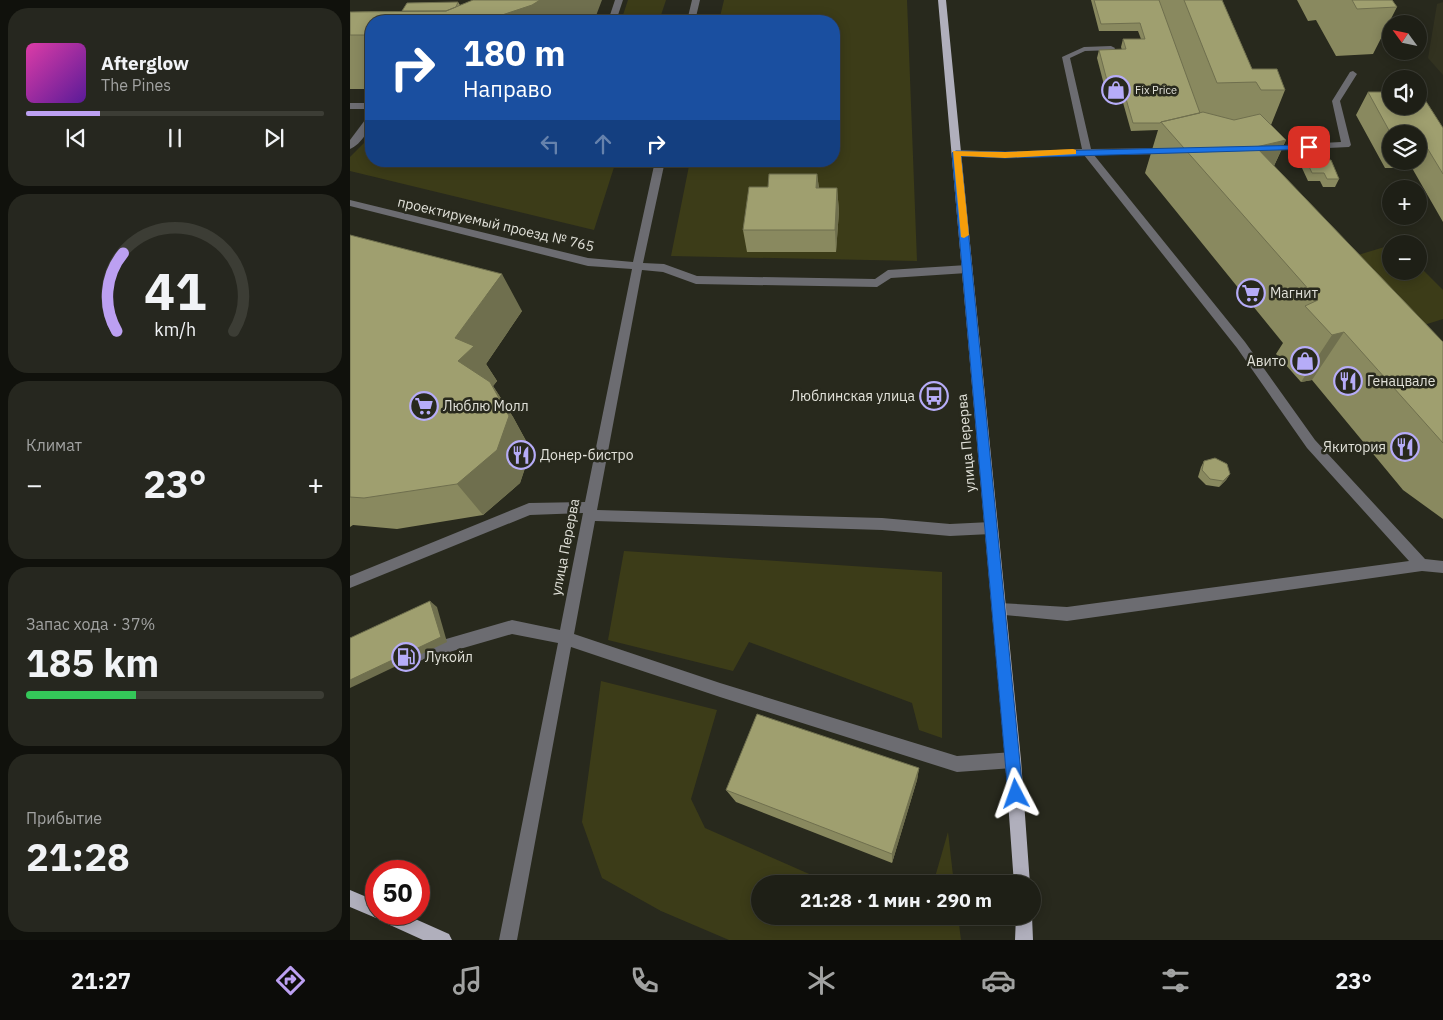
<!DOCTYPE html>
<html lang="ru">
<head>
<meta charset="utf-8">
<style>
	:root { --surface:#1e1f16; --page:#26271f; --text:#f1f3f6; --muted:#a1a2a1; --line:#3c3d35; --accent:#bca0f2 }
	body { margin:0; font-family:"IBM Plex Sans",sans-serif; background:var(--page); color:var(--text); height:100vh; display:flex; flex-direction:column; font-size:19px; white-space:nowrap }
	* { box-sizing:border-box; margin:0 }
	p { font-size:16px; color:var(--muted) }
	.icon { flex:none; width:28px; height:28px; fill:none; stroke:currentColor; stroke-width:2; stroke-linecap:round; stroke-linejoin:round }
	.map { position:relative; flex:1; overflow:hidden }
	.details { display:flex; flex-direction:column; gap:8px; padding:8px; background:#10110c; width:350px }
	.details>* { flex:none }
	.top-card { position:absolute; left:15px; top:15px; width:475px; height:152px; border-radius:20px; box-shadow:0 2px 12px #0003,0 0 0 1px var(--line); background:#1a4fa0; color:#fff; overflow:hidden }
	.needle { width:32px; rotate:303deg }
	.buttons { position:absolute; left:1032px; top:15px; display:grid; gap:10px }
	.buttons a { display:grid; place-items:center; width:45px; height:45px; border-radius:50%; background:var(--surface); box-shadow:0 2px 12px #0003,0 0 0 1px var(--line); font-size:25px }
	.speed { position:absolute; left:15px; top:860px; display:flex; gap:10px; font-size:25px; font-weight:700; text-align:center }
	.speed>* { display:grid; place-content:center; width:65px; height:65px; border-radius:50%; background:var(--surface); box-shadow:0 2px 12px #0003,0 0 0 1px var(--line); line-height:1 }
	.speed .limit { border:8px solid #d22; background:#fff; color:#111 }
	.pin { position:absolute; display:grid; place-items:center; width:42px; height:42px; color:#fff; margin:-21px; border-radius:10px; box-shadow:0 2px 8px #0006 }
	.me { position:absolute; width:55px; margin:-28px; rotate:356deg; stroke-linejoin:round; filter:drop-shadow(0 0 4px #0008) }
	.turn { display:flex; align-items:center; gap:18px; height:105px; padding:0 15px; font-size:22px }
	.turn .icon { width:65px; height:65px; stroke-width:2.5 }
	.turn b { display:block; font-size:35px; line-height:42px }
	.lanes { display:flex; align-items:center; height:48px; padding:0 15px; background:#0003; justify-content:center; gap:25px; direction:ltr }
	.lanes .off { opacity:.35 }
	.big { font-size:38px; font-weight:800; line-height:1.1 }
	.details .tile { flex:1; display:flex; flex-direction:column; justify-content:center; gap:8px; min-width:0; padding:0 18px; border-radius:20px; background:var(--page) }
	.details .dial { align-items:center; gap:0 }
	.dial svg { height:130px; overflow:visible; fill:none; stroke:var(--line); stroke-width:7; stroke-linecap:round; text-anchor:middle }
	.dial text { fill:var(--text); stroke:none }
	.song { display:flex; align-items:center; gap:15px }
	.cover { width:60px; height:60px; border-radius:8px; background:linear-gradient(135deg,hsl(320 70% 55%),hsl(270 70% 35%)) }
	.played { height:5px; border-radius:2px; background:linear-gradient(90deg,var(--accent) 25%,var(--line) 25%) }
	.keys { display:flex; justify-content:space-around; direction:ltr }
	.heat { display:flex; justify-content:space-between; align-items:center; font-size:28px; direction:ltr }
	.charge { height:8px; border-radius:4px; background:linear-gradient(90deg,#34c759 37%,var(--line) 0) }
	.trip { position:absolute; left:401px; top:875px; width:290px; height:50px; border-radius:25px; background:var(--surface); box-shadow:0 2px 12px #0003,0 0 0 1px var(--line); font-weight:800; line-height:50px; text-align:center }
	.menu { display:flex; height:80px; justify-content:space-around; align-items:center; background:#0c0c09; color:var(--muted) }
	.menu .icon { width:35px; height:35px }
	.menu .selected { color:var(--accent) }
	.menu b { font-size:22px; color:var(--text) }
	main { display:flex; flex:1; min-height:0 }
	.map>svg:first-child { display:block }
</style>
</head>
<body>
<main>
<section class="details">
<div class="tile">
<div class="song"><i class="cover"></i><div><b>Afterglow</b><p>The Pines</p></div></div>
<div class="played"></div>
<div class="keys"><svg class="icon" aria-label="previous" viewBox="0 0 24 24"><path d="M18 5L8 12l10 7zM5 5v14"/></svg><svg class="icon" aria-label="pause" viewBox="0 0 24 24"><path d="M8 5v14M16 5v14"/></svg><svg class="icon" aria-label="next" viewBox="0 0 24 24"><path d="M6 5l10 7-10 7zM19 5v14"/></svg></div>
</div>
<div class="tile dial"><svg viewBox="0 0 100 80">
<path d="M14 69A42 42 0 1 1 86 69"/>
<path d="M14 69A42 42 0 0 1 18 21" stroke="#bca0f2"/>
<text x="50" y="56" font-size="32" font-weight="700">41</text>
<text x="50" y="72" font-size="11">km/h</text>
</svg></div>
<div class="tile"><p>Климат</p>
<div class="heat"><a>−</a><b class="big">23°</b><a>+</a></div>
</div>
<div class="tile"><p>Запас хода · 37%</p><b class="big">185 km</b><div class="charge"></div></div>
<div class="tile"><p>Прибытие</p><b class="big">21:28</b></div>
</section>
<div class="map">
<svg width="1093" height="940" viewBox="0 0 1093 940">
	<rect width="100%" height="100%" fill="#28291d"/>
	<path fill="#323220" d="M1093,2V75L1078,58L1087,4Z"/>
	<path fill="#3c3c18" d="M278,0H316L309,21H271Z
		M374,0H557L567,261L321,256L340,161H484V21H369Z
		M21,136V161H266L244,230L0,171V157Z
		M1041,245V271H1069V266L1093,290V319L1074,325L1008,255Z
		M274,551L592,572V738L569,730L562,703L399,642L383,671L258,640Z
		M251,681L367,710L341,799L355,828L482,884H410V916H557L572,923L574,916H608L611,940H379L311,911L252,878L232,822Z
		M598,832L604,884H583Z"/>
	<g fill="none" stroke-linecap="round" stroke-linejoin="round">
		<path fill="#6c6c71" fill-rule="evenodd" d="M265,0H273L266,21H258Z
			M342,0H350L345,21H337Z
			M761,46L765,48L764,50L735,51L720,58L741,149L818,148L823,151L818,154L744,155L895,342L965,440L1075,559L1093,561V573L1072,571L717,621L644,614L642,609L644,604L649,603L717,607L1059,561L957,448L887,348L734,155L655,158L606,156L601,153L606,150L655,152L732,149L712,57L734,47Z
			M1003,71L1007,74L990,101L1001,145L999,147L913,151V147L916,146L991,142L982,101L1000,72Z
			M0,103H21V109H0Z
			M21,115C22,127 12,144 0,149V140L18,116Z
			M305,161H315L293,263L314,264L347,276L525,279L538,270L617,265L622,269L617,273L541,278L527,287L346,284L313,272L292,270L247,510L532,518L600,524L641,522L646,524L648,528L646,532L641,534L600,536L532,530L245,521L224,634L370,683L607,756L663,752L668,755L671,760L668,765L663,768L607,772L370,697L221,647L167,940H149L208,643L162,634L65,662L60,660L58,655L60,650L65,648L162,620L210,630L233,513L180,515L0,588V576L179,503L235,502L282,269L238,266L0,206V200L238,258L283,262Z"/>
		<path fill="#b0afbc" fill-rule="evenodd" d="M588,0H596L671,760L680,884H664L655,760Z
			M0,890L26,901V914H54L99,934L102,940H73L29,920L28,918H26L0,907Z
			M666,916H682L683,940H665Z"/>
	</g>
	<path fill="#89895f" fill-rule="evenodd" d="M252,0L21,21V89H0V12L52,11L108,2L110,5Z
		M741,0H872L902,69L935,90L921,125L936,140L924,166L1093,342V519L1053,490L962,380L951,382L926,354L933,343L795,173L808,130L781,131L772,99L758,100L747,58L749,50H772L771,47L773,39H791L788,31H749Z
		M947,0H1042L1047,7L1023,54L986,56L966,20L958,21Z
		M1018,92L1093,128V222L1062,168H1035L1006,115ZM1041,134H1069V161H1041Z
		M956,160L989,179L985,187H973L970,181H958L952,168Z
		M467,174L469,188H487L489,211L486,252H397L393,230L418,187Z
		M0,235L172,311L136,364L147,381L143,386L163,417L181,450L170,483L133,515L47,529L3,525L0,527Z
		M854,461L880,474L876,480L869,487L856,485L848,477L851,467Z
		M569,768L567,780L542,863L386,802L376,790Z"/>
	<path fill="#6f6f4e" d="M190,0H252L244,21H134Z
		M936,140L912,191L906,147Z
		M467,174L470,196L466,188Z
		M487,188L489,211L486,252L485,230Z
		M152,274L172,311L136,364L147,381L143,386L163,417L181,450L170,483L133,515L107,484L108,361L105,338Z
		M994,332L962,380L951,382L982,335Z
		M880,474L876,480L869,487L873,481Z
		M80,601L87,607L97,642L0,688V680Z
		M569,768L567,780L542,863V854Z"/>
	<path fill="#9f9f6f" stroke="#6f6f4e" d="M123,0H190L182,5L134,21H21V35H0V12L96,11Z
		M744,0H809L850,113L811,122L810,123H783L774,92H760L749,50L776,49L773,39H795L790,23L751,24Z
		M834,0H872L902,69H927L935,90H911L906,82L867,83Z
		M1002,0H1042L1047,7L1007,9Z
		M108,2L106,7L96,11H52L57,3Z
		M1018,92H1041V106H1069V92H1070L1093,128V174L1076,146H1069V134H1041Z
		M853,112L884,120L910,114L936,140L906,147L1093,342V443L994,332L982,335L955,306L968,300L811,122Z
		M956,160H981L989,179H977L974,173H962Z
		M419,174H467L466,188H487L485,230H393L399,187H418Z
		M0,235L152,274L105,338L124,346L108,361L140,382L159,416L147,450L107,484L14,498L0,497Z
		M865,458L877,464L880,474L873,481L860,479L852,470L854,461Z
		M80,601L91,637L0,680V638Z
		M407,714L569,768L542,854L376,790Z"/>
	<path fill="#1a73e8" stroke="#114b97" d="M959,145H962V149L655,158L611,156L673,794L671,799L666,801L660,799L658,794L602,153L606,151L655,152Z"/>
	<path fill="#f59e0b" d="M723,149L726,150V154L655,158L611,156L619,235L614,238L611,237L603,151L655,152Z"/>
	<defs>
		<symbol id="shop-ring" viewBox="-11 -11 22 22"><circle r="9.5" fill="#28291d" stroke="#b6acf8" stroke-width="1.5"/><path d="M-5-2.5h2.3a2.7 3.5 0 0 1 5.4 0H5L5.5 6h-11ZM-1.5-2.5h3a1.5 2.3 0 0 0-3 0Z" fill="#b6acf8"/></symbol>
		<symbol id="supermarket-ring" viewBox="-11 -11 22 22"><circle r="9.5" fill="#28291d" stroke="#b6acf8" stroke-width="1.5"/><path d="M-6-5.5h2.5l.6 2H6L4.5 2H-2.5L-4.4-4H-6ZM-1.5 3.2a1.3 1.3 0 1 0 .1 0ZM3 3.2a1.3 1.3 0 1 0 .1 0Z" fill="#b6acf8"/></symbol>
		<symbol id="restaurant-ring" viewBox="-11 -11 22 22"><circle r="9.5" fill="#28291d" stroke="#b6acf8" stroke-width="1.5"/><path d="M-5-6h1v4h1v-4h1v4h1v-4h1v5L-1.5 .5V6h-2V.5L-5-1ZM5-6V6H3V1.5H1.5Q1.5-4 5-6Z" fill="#b6acf8"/></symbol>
		<symbol id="bus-ring" viewBox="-11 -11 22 22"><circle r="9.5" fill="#28291d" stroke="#b6acf8" stroke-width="1.5"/><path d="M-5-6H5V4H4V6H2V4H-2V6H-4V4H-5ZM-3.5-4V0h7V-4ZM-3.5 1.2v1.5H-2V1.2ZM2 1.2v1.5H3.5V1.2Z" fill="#b6acf8"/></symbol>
		<symbol id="fuel-ring" viewBox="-11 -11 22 22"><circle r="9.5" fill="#28291d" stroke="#b6acf8" stroke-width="1.5"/><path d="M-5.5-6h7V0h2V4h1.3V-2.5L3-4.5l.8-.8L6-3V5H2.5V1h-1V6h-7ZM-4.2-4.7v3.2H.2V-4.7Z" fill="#b6acf8"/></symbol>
	</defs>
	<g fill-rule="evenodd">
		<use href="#shop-ring" x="750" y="74" width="32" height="32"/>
		<use href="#supermarket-ring" x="885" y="277" width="32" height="32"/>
		<use href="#shop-ring" x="939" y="345" width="32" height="32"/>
		<use href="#restaurant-ring" x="982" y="365" width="32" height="32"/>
		<use href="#bus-ring" x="568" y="380" width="32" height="32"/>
		<use href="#supermarket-ring" x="58" y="390" width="32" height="32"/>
		<use href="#restaurant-ring" x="1039" y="431" width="32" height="32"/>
		<use href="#restaurant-ring" x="155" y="439" width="32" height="32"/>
		<use href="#fuel-ring" x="40" y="641" width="32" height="32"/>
	</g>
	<g text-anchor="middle" stroke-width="5" stroke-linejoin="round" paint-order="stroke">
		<g font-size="11" fill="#e1e1d9" stroke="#28291d" text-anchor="start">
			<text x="785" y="94">Fix Price</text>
		</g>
		<g font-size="14" fill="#e1e1d9" stroke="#28291d">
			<text transform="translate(146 224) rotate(13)" y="5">проектируемый проезд № 765</text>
			<text transform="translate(616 443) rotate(-95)" y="5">улица Перерва</text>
			<text transform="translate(215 547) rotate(-79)" y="5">улица Перерва</text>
		</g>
		<g font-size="14" fill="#e1e1d9" stroke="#28291d" text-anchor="start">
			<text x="920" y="298">Магнит</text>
			<text x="936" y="366" text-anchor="end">Авито</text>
			<text x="1017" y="386">Генацвале</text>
			<text x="565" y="401" text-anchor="end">Люблинская улица</text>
			<text x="93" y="411">Люблю Молл</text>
			<text x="1036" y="452" text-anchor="end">Якитория</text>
			<text x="190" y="460">Донер-бистро</text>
			<text x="75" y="662">Лукойл</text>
		</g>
	</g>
</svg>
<div class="buttons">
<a><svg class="needle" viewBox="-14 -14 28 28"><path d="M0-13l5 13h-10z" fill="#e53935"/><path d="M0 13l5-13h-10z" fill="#a1a2a1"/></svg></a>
<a><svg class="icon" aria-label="sound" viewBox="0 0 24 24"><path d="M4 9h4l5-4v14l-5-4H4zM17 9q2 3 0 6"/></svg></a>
<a><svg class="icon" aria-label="layers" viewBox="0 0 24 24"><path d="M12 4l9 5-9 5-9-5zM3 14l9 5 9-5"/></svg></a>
<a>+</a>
<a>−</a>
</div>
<div class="speed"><div class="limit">50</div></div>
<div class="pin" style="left:959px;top:147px;background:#d93025"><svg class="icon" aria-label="arrive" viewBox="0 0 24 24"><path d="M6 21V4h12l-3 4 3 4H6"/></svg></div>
<svg class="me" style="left:666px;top:794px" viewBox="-20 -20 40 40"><path d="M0-17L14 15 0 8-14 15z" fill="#1a73e8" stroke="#fff" stroke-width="4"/></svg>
<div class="trip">21:28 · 1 мин · 290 m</div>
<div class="top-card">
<div class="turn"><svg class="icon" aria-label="right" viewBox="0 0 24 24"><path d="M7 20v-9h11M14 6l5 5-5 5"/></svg><div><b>180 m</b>Направо</div></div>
<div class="lanes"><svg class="icon off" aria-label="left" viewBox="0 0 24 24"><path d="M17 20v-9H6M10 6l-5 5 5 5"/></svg><svg class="icon off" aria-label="ahead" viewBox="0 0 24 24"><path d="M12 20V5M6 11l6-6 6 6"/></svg><svg class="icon" aria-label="right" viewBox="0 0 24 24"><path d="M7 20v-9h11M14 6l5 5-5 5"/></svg></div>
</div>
</div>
</main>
<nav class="menu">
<b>21:27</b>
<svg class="icon selected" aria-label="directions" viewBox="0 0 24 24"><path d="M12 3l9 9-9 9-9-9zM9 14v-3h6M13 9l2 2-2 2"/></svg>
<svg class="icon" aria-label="music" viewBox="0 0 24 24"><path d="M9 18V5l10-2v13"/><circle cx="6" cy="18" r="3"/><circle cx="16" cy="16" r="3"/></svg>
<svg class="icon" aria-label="phone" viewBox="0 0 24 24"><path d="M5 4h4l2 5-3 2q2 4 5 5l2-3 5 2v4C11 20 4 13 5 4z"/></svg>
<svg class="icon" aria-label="climate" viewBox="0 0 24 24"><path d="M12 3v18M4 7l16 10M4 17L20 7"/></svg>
<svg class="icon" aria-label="car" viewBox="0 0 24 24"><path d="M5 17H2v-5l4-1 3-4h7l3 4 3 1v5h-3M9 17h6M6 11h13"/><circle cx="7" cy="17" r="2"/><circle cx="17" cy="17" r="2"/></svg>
<svg class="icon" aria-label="filters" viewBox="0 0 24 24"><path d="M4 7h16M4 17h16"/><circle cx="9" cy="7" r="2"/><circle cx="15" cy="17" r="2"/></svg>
<b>23°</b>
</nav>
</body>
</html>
